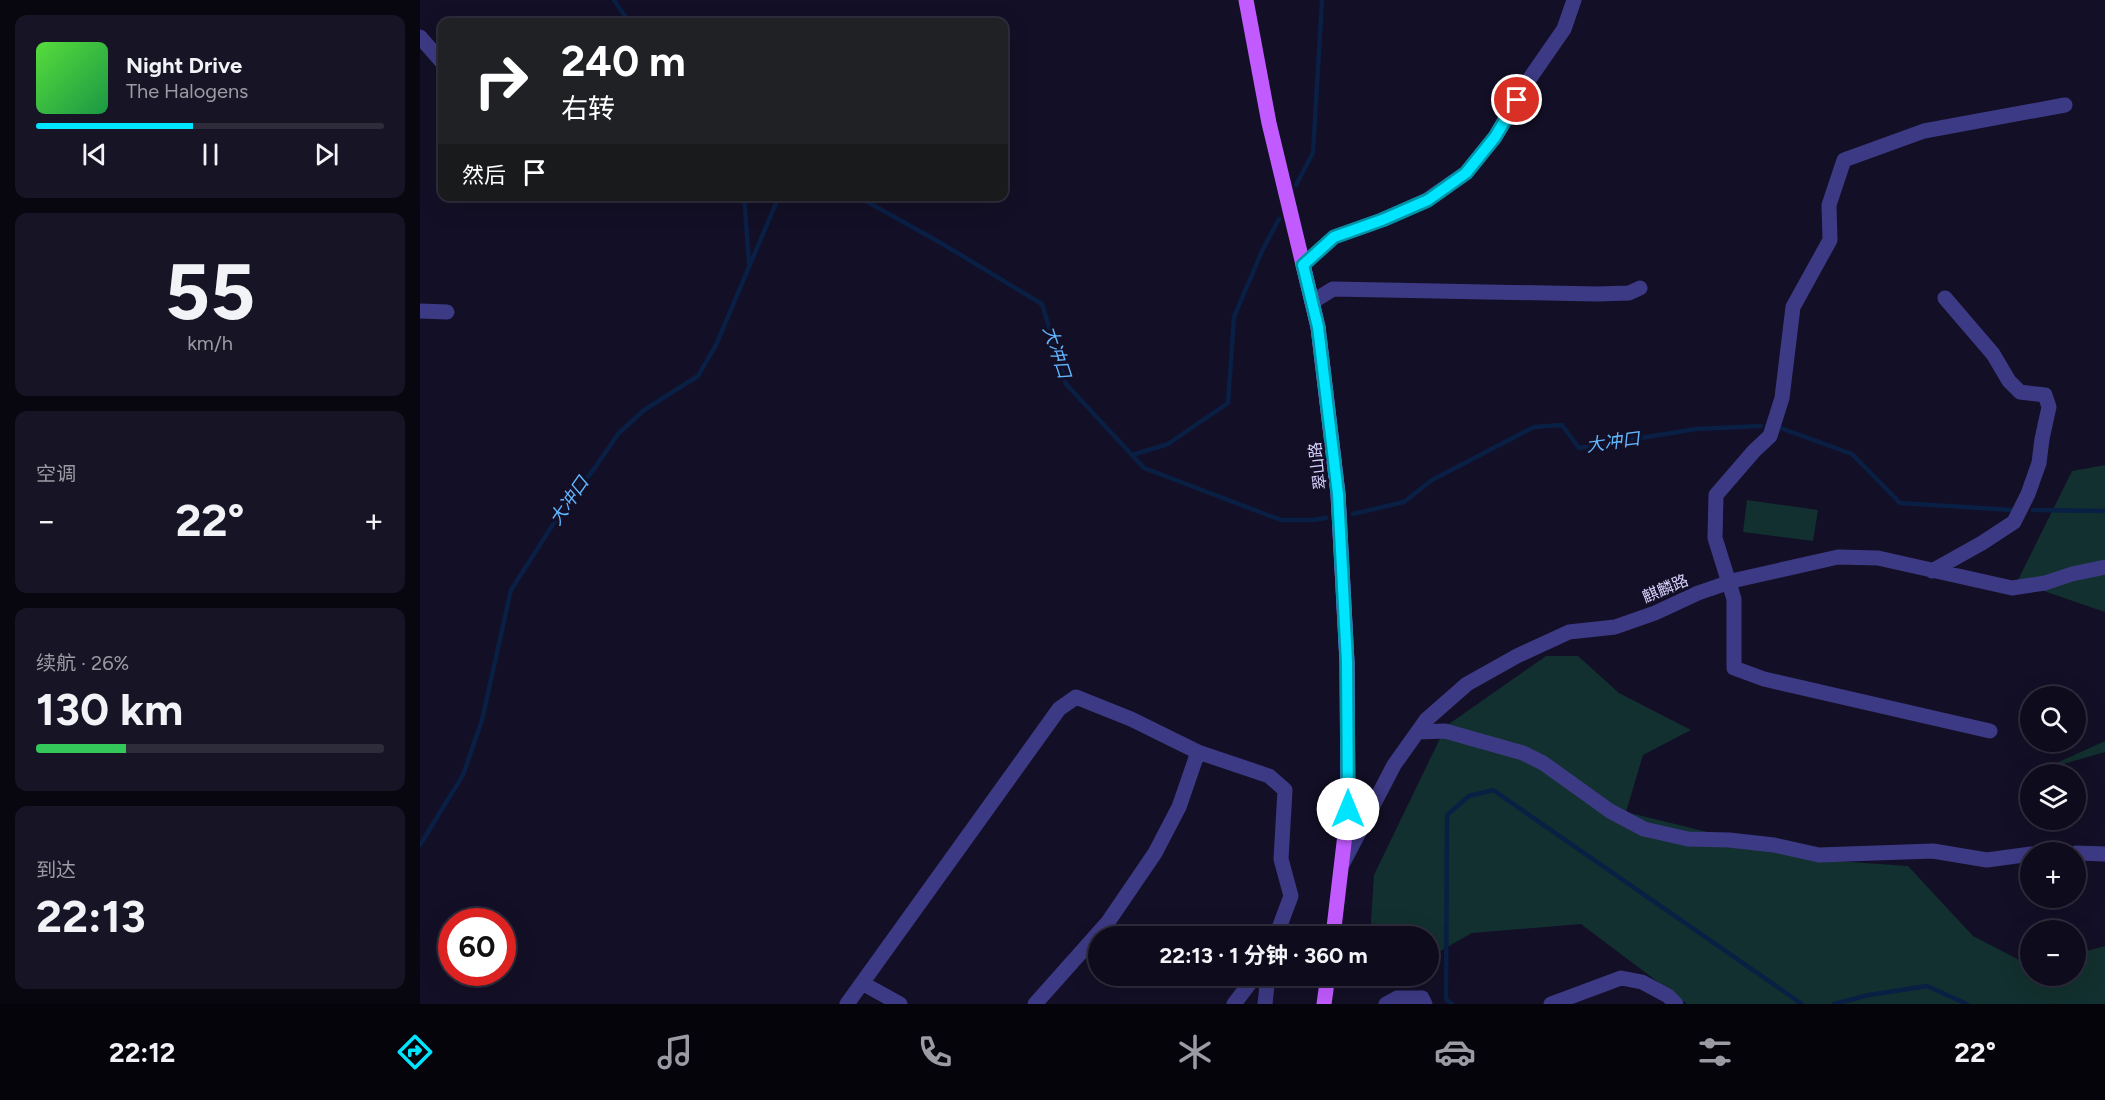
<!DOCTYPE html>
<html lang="zh">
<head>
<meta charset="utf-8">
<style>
	:root { --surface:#0e0b1c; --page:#171425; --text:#f1f3f6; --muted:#9b9ba3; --line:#2e2b3b; --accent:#00e5ff }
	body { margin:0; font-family:Figtree,"Noto Sans SC",sans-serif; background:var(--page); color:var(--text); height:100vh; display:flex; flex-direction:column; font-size:22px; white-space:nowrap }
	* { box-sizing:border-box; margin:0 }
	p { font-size:20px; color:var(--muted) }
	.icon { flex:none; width:33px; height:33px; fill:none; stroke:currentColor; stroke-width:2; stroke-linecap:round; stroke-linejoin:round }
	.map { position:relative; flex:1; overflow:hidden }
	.drawer { display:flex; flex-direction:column; gap:15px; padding:15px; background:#08060f; width:420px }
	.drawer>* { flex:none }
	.banner { position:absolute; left:18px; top:18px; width:570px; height:183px; border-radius:12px; box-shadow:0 6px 24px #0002,0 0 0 2px var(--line); background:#202124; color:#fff; overflow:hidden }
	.fabs { position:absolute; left:1600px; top:686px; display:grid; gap:12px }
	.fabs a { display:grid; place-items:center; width:66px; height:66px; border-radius:50%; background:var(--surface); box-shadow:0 6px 24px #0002,0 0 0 2px var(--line); font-size:30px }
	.speed { position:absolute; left:18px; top:908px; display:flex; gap:12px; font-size:30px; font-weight:700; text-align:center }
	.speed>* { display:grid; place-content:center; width:78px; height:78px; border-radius:50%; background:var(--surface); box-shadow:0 6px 24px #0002,0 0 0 2px var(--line); line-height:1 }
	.speed .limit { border:9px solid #d22; background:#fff; color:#111 }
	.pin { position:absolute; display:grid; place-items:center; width:51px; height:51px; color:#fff; margin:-26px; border:3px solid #fff; border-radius:50%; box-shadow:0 2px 6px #0007 }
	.me { position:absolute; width:66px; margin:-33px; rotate:0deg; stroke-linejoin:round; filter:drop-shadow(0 0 4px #0008) }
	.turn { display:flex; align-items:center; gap:21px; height:126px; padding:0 24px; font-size:27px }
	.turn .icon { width:78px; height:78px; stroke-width:2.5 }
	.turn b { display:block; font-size:42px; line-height:51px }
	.then { display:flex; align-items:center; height:57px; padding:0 24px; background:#0003; gap:12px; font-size:22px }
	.big { font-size:45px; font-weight:700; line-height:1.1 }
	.drawer .tile { flex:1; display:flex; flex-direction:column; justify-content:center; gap:9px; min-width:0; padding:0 21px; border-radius:12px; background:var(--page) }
	.drawer .dial { align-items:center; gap:0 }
	.dial b { font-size:78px; line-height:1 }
	.song { display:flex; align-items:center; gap:18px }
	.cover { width:72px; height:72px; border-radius:9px; background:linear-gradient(135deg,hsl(110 70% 55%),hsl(140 70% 35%)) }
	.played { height:6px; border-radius:3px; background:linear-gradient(90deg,var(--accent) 45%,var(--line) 45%) }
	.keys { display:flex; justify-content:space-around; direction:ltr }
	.heat { display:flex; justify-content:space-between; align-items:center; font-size:33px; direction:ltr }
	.charge { height:9px; border-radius:4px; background:linear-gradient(90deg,#34c759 26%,var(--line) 0) }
	.trip { position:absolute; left:668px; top:926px; width:351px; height:60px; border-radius:30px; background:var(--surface); box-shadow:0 6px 24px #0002,0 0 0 2px var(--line); font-weight:700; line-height:60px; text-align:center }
	.tab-bar { display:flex; height:96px; justify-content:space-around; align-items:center; background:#06040b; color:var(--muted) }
	.tab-bar .icon { width:42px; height:42px }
	.tab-bar .on { color:var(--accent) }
	.tab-bar b { font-size:27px; color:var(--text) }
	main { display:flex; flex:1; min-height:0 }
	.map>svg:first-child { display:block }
</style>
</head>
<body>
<main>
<section class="drawer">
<div class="tile">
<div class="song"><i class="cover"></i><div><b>Night Drive</b><p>The Halogens</p></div></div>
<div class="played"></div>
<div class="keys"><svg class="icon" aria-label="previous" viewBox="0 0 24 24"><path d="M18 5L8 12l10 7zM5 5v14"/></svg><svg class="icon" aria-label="pause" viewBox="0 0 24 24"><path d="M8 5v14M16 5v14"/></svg><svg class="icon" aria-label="next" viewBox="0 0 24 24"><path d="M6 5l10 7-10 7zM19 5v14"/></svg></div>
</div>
<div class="tile dial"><b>55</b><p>km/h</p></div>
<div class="tile"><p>空调</p>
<div class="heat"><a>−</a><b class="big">22°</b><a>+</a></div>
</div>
<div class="tile"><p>续航 · 26%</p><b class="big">130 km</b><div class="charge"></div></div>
<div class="tile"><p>到达</p><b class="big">22:13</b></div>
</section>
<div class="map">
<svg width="1685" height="1004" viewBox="0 0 1685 1004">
	<rect width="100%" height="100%" fill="#130f26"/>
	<path fill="#12302f" d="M1685,465V612L1597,582L1652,471Z
		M1327,500L1398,510L1393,541L1323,532Z
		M1126,656H1158L1199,693L1271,730L1223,755L1206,812L1402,860L1488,866L1553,936L1611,966V975H1656V954L1685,946V1004H1267L1161,924L1052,933L1008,958V936H950L954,875L1026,726Z
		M1685,741V752L1619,771Z"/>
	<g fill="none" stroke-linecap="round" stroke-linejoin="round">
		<path stroke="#0a1f44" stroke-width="4.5" d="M194,0L209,22
			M876,185L893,153L902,0
			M324,196L329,262
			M434,196L442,199L521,243L622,304L646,384L724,468L861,520H893L906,518
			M1355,426L1432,454L1480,503L1591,510
			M712,455L748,444L808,403L814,317L842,251L859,219
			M1613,510L1685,511
			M933,514L984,502L1012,480L1114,427L1142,425L1159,448L1276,429L1341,426
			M0,845L43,775L62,720L91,590L148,501L174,469L198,434L224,410L278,376L296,345L359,196
			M1032,1004L1026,999L1027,815L1049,796L1073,790L1382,1004
			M1414,1004L1449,995L1507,986L1547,1004"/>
		<path stroke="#3d3a85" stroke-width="15" d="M0,37L22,62
			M883,265L914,237L962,220L1007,200L1046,173L1075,137L1108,81L1144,29L1154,0
			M892,302L913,289L1177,294L1209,293L1220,288
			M0,311L27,312
			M1512,571L1562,543L1594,522L1608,494L1619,463L1622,439L1629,407L1625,395L1600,392L1589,381L1573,354L1525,298
			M1570,731L1344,679L1314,668V599L1295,538L1296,495L1334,451L1350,436L1362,398L1373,307L1410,240L1409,205L1424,160L1504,131L1645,105
			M998,732L1025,731L1103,753L1123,763L1190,811L1224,829L1268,839L1309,840L1354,845L1399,855L1513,851L1567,860L1611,854
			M1656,853L1685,854
			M923,863L974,765L1006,720L1047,684L1097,656L1149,632L1195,627L1235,613L1278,593L1316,580L1418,557L1458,558L1592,588L1625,583L1652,574L1685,567
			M442,983L480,1004
			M427,1004L639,709L656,697L711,719L778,752L849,776L865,790L861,859L871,896L856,936
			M615,1004L688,922L735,853L759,807L778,752
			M814,1004L836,975
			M845,1004L848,975
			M966,1004L977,998H1002L1005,1004
			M1131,1004L1201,978L1222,982L1248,996L1256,1004"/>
		<path stroke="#c25bff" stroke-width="15" d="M826,0L849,123L898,327L918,494L927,662L928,809L913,936
			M904,1004L908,975"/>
	</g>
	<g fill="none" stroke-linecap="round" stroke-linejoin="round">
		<defs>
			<path id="route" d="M928,809L927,662L918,494L898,327L883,265L914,237L962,220L1008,200L1046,173L1075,137L1097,100"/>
		</defs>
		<use href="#route" stroke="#0095a6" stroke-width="15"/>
		<use href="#route" stroke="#00e5ff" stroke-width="10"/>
	</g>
	<g text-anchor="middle" stroke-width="6" stroke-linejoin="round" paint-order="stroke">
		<g font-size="16" fill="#d9d4ff" stroke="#130f26">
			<text transform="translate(897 466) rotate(-97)" y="6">翠山路</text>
			<text transform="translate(1245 588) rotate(-23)" y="6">麒麟路</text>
		</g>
		<g font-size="18" font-style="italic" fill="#62b6ff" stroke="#130f26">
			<text transform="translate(637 352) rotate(72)" y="6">大冲口</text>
			<text transform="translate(1193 442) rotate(-8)" y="6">大冲口</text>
			<text transform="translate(149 501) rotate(-55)" y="6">大冲口</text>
		</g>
	</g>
</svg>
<div class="fabs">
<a><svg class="icon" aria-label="search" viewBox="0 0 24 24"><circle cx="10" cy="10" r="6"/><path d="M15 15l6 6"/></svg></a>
<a><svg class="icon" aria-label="layers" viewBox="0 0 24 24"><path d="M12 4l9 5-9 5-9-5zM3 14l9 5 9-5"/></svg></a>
<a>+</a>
<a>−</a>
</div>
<div class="speed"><div class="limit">60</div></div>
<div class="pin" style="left:1097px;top:100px;background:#d93025"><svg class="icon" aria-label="arrive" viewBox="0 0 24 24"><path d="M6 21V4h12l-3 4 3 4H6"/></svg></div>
<svg class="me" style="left:928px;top:809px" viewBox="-20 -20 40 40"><circle r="19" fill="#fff"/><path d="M0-13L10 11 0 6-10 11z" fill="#00e5ff"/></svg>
<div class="trip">22:13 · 1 分钟 · 360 m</div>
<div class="banner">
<div class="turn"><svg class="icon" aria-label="right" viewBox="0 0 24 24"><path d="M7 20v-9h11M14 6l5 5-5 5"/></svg><div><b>240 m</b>右转</div></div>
<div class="then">然后<svg class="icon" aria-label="arrive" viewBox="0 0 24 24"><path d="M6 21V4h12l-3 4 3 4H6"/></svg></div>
</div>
</div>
</main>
<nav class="tab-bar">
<b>22:12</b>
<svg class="icon on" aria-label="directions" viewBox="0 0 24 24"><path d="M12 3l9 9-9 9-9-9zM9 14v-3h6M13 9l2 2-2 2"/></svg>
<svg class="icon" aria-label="music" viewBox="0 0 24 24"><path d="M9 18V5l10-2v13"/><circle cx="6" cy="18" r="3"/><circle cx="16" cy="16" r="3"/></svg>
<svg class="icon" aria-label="phone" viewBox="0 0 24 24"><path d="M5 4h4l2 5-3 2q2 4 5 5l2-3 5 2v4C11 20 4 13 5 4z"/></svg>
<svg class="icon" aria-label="climate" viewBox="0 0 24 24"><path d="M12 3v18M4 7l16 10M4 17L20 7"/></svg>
<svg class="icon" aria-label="car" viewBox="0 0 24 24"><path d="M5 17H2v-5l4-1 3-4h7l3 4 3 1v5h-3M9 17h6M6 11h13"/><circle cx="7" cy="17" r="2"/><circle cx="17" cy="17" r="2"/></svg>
<svg class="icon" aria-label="filters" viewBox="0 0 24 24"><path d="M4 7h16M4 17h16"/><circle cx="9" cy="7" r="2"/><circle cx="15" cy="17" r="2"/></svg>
<b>22°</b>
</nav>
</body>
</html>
